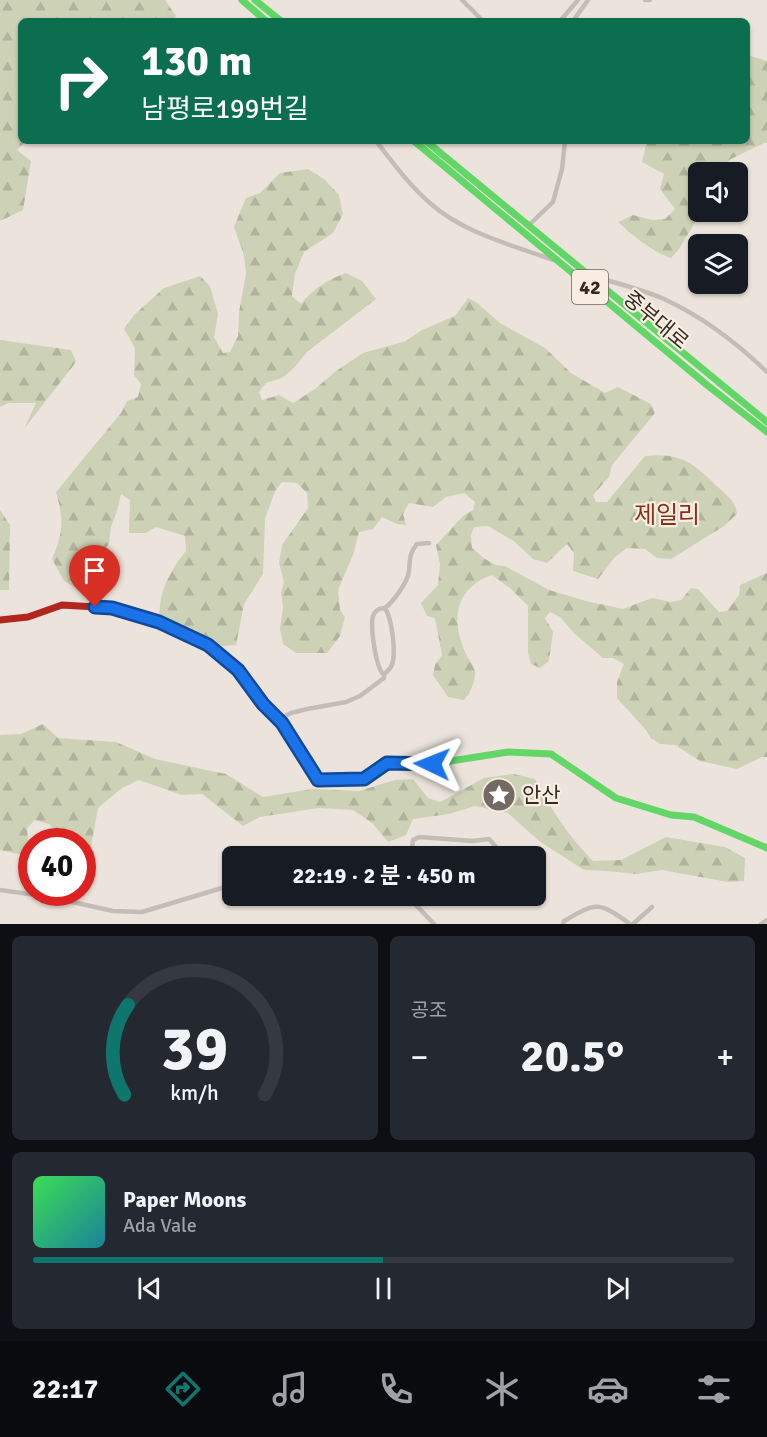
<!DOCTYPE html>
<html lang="ko">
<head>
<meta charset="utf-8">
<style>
	:root { --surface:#171b24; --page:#242831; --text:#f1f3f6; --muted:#9ea1a6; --line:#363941; --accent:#0f766e }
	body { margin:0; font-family:Signika,"Noto Sans KR",sans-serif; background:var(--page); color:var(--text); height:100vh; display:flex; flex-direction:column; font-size:22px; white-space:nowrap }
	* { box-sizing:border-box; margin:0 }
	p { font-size:20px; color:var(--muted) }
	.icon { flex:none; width:33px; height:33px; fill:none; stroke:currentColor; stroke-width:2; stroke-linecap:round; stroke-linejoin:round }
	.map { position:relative; height:924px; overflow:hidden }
	.sheet { display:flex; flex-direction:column; gap:12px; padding:12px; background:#0d0f14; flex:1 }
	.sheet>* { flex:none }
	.hud { position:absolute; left:18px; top:18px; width:732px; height:126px; border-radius:9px; box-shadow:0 2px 4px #0004; background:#0b6e4f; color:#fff; overflow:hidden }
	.controls { position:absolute; left:688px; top:162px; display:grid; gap:12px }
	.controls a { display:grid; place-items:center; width:60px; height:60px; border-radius:9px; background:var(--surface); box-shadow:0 2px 4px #0004; font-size:30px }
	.speed { position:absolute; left:18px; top:828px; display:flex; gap:12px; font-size:30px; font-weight:700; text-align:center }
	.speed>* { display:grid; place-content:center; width:78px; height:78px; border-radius:50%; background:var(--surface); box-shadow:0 2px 4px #0004; line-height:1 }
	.speed .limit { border:9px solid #d22; background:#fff; color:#111 }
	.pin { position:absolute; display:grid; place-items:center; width:51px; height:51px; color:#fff; margin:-62px -26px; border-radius:50% 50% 50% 0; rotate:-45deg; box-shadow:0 0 6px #0007 }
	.pin .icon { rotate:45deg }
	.me { position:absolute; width:66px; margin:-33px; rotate:272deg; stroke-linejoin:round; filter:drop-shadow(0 0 4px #0008) }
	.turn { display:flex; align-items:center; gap:21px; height:126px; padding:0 24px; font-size:27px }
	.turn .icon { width:78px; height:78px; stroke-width:2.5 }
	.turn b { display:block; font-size:42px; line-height:51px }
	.big { font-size:45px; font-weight:700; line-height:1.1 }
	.sheet .tile { flex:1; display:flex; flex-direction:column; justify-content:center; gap:9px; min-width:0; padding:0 21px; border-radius:9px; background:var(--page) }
	.sheet .dial { align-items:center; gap:0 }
	.dial svg { height:156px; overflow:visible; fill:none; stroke:var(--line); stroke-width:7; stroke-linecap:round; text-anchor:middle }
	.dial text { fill:var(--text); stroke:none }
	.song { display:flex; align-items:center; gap:18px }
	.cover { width:72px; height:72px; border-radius:9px; background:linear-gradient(135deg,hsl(130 70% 55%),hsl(190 70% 35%)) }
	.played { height:6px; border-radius:3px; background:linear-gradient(90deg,var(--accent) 50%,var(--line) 50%) }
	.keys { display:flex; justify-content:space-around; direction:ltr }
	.heat { display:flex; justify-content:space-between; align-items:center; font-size:33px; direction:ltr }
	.sheet .tiles { flex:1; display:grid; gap:12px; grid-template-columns:1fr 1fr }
	.tile:last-child { grid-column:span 2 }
	.trip { position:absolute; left:222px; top:846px; width:324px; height:60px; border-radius:9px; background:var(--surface); box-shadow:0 2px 4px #0004; font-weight:700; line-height:60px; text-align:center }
	.tabs { display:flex; height:96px; justify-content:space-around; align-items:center; background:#090b0e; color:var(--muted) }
	.tabs .icon { width:42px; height:42px }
	.tabs .active { color:var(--accent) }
	.tabs b { font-size:27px; color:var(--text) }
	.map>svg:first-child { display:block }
</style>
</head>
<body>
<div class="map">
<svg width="767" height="924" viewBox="0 0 767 924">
	<defs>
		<pattern id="forest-firs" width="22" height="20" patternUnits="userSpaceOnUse" patternTransform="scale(1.5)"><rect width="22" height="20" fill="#cdd1b5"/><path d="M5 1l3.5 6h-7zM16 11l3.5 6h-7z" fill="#b1b39c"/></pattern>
	</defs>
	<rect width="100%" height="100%" fill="#ece4dc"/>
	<path fill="url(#forest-firs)" d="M0,0H165L176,16L173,21H21V141H26L17,150L31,161L23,210L0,221Z
		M747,55L767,61V143H764L731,159L713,172H699V216L679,249L671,258C651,251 633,236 618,222L633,215L652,220L665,219L675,209L660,189L664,174L642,162L646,145L651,141H747Z
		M308,169L325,180L339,195L343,214L333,233L304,252L295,274L292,296L301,304C314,288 327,280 346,273L362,281L376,299L307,352L295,367L282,378L266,383L259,392L262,400L279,395L293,403L315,389L336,371L363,353L406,341L422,330L455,316L468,298L477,303L500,323L545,348L571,373L605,393L618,387L651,404L655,413L612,465L609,477L593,495L596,502H607L645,456C683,452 694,464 719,488C729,498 735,500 737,514L724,526L671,559L657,558L645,549L627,548L615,557L598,579L573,571L574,553L567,544L547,563L533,559L515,542L488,526L474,527L471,535L472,548L485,559L496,565L505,566L549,590L586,601L623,609L652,598L671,602L681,600L691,588L698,589L719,612L727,611L739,595L740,585L767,573V757H762L737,769L700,761L675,745L660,744L651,738L645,729L617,698V682L624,664L613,658H603L575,634L560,617L550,612L545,618L553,632L549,661L540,668L531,664L528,653V606L511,589L492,575C455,588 450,620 466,654C468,659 474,665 475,671C476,681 470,693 464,700L448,697L433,675L435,665L442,655L435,618L427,616L421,603L438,585L440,564L436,545L463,516L473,510L475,502L464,493L446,497L433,507L409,503L403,514L406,525L397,524L382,517L373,529L359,532L353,555L338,590L340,610L345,617L340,636L327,653H296L283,644L280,629L283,607L281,593L284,582L279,563L282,545L308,508L307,493L297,483L282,482L275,491L265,519L263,574L244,604L236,645L222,646L207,641L159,617C160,589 169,572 186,551L185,536L156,527L146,533H129L130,500L121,494L117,511L111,527L109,544L99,556L86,593L64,581L52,559C63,534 64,519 56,492L121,413L127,401L138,397L141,384L134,375L135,348L124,329L134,315L164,288L200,276L210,286L218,314L214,337L223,353L230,352L238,336L239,312L246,274L244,255L234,227L246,198L260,193L280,173Z
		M0,340L71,350L76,362L24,429L36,403H8L0,407Z
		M0,510L10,525L9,590H0Z
		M43,724L58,738L116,742L155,759L226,774L263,797L312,789L359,791L395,780L413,779L428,798L440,802L484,778L514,774L535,779C553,812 567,834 593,861L621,860L666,837L725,847L745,858L744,881L728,882L662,870L636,874L607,871L584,870L539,841L508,813L475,806L449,814L413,819L406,835L388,842L372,823L353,810L319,808L260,817L243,826L202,794L182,795L139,780L122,788L98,808L91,846L83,850L82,842L65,841L49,824L35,820L27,828L29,853L22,855L0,850V735L21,734Z"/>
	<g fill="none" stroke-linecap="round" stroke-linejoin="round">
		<path stroke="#c4bcb6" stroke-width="4.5" d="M462,0L483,21
			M645,0H650
			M560,21L578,0
			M573,21L588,0
			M376,141C393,163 410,186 431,204C464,233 512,245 553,260
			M528,226L553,202L562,169L565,141
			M592,276C616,283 641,289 664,299C703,317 736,342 767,372
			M385,608C393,602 408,582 409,571C410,561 409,553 417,544L429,543
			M279,719L291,713L307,709L346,702L360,696L384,678V675C386,672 389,670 391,667C397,655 392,619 385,608L379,609C376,611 374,613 373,616C370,627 376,669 384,675
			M411,856L413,840L419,837L473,841L489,839L502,854L500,856
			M0,890L50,897L113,911L142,912L232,885
			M393,896L414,903L434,924
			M563,924L564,921C597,902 598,901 630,924
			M633,924L652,907
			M761,924L767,920"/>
		<path stroke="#63d668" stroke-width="7" d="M242,0L266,21
			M255,0L281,21
			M414,141L707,385L767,432
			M426,141L767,422
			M199,641L208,645L238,670L263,704L282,723L318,780L364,779L387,763L432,764L508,752L551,754L616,798L671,815L694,817L767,848"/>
		<path stroke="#b3261e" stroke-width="7" d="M0,620L28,617L62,605L112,608L159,622L199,641"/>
	</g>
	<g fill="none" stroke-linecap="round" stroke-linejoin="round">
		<defs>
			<path id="route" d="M95,607L112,608L159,622L208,645L238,670L263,704L282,723L318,780L364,779L387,763L432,764"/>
		</defs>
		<use href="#route" stroke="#114b97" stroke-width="15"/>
		<use href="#route" stroke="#1a73e8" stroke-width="10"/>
	</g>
	<defs>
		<symbol id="sight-disc" viewBox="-11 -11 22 22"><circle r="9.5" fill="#746a64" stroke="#faeee2"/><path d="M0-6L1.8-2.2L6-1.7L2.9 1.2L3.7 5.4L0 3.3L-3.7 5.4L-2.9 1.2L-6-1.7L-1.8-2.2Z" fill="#fff"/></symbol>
	</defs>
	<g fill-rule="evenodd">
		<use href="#sight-disc" x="480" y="776" width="38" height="38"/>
	</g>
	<g text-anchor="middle" stroke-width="4.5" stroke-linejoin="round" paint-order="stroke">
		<rect fill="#faeee2" stroke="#6f645d" stroke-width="1.5" x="572" y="270" width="36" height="34" rx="4.5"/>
		<g font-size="20" font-weight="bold" fill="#342924">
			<text x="590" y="294">42</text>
		</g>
		<g font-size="21" fill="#342924" stroke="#faeee2">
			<text transform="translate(656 320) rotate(40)" y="7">중부대로</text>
		</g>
		<g font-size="21" fill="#342924" stroke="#faeee2" text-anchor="start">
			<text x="522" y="802">안산</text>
		</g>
		<g font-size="24" fill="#883119" stroke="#faeee2">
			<text x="667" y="523">제일리</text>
		</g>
	</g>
</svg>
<div class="controls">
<a><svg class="icon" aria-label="sound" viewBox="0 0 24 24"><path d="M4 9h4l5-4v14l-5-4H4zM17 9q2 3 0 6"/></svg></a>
<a><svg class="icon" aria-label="layers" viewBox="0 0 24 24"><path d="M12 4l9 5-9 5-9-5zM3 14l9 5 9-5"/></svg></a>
</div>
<div class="speed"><div class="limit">40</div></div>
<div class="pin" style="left:95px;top:607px;background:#d93025"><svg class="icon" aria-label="arrive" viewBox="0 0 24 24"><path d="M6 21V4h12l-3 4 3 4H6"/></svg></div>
<svg class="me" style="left:432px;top:764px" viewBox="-20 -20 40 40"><path d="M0-17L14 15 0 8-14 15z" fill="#1a73e8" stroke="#fff" stroke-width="4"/></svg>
<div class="trip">22:19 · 2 분 · 450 m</div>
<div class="hud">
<div class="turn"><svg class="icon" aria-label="right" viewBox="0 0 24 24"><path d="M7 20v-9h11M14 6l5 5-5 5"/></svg><div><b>130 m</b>남평로199번길</div></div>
</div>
</div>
<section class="sheet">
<div class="tiles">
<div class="tile dial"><svg viewBox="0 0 100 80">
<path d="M14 69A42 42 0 1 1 86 69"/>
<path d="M14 69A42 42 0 0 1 16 23" stroke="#0f766e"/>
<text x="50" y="56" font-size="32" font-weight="700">39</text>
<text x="50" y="72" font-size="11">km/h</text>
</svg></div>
<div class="tile"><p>공조</p>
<div class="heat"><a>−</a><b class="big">20.5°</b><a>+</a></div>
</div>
<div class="tile">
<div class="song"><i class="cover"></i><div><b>Paper Moons</b><p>Ada Vale</p></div></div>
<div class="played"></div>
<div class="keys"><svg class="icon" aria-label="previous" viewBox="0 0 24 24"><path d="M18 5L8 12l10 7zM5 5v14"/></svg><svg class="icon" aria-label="pause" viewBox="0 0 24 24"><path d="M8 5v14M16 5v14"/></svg><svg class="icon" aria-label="next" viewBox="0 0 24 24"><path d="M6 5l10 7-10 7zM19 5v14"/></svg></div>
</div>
</div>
</section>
<nav class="tabs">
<b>22:17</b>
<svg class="icon active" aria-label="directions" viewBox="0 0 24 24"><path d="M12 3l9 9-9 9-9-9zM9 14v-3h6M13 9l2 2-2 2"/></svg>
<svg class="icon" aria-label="music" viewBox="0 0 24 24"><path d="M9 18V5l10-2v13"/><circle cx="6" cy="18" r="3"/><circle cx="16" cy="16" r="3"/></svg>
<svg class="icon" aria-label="phone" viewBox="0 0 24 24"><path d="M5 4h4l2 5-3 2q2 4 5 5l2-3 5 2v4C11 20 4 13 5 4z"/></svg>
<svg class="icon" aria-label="climate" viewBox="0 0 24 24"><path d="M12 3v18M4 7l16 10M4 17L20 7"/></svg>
<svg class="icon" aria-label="car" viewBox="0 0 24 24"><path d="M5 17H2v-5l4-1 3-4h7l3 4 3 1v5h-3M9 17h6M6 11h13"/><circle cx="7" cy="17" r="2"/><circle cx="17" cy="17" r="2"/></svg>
<svg class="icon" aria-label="filters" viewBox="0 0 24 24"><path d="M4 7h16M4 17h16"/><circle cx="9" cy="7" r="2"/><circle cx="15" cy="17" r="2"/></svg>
</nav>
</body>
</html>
